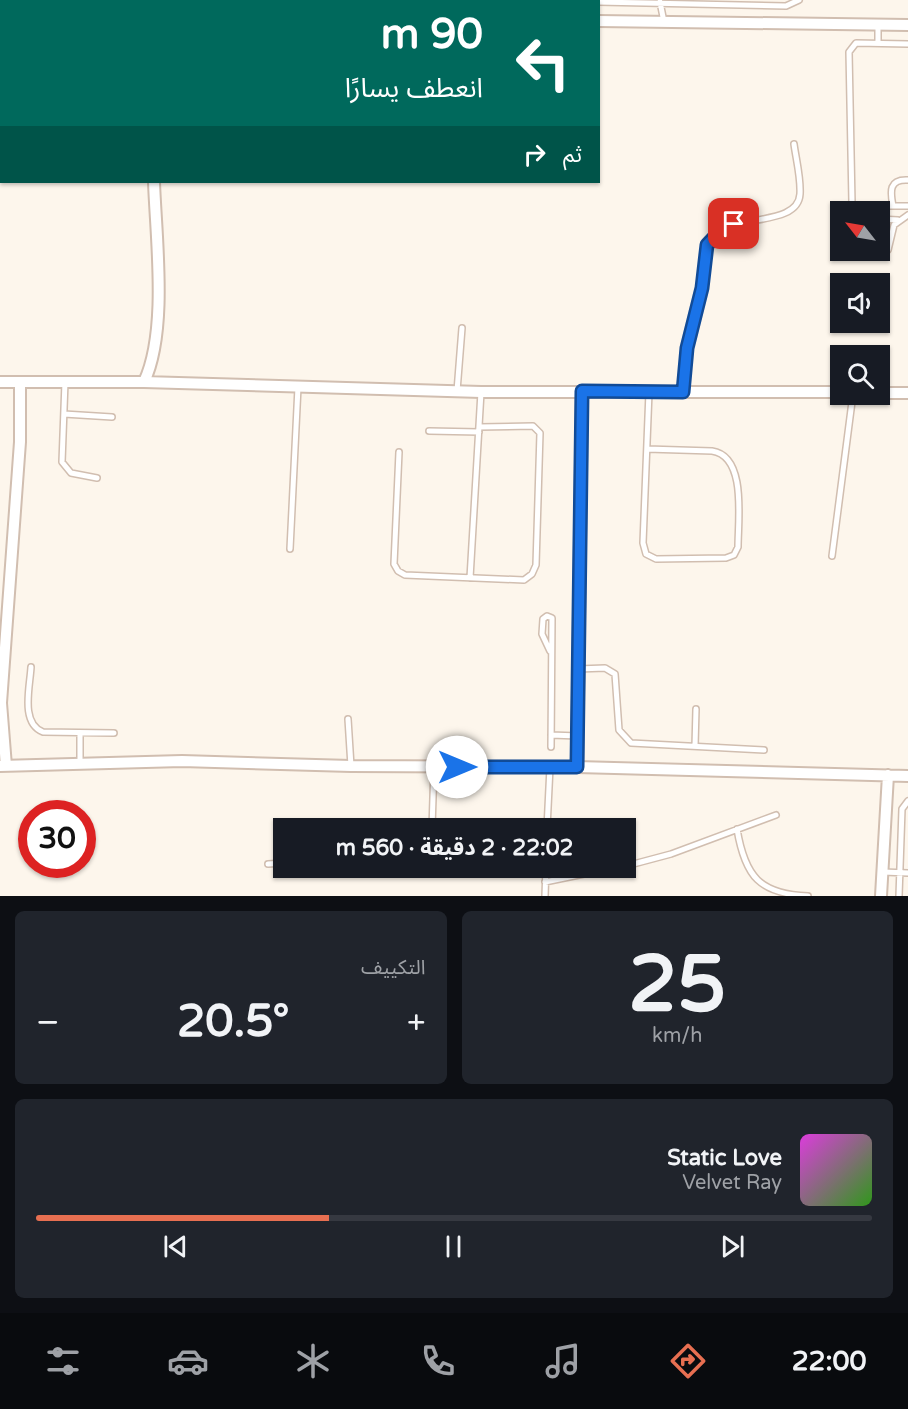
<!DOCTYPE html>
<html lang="ar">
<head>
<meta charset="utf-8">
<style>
	:root { --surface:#171b24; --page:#20242c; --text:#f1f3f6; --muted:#9ea1a6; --line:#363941; --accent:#e76f51 }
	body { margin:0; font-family:"Varela Round","Noto Sans Arabic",sans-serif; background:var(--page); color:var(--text); direction:rtl; height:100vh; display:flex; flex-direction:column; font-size:22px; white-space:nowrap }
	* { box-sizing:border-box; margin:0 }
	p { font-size:20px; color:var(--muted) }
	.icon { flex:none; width:33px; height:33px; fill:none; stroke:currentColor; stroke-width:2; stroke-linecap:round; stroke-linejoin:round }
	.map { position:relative; height:896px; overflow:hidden; direction:ltr }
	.sheet { display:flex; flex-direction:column; gap:15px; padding:15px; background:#0d0f14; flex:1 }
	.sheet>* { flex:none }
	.banner { position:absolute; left:0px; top:0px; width:600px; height:183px; box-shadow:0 2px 4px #0004; direction:rtl; background:#00695c; color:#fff; overflow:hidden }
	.needle { width:39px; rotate:301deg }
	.controls { position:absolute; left:830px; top:201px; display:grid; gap:12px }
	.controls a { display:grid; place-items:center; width:60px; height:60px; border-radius:0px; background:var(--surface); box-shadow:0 2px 4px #0004; font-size:30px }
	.speed { position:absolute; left:18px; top:800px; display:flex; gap:12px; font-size:30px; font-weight:700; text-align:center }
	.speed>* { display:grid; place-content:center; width:78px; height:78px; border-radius:50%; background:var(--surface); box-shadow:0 2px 4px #0004; line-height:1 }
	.speed .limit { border:9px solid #d22; background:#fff; color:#111 }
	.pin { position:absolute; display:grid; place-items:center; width:51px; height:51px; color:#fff; margin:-26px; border-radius:12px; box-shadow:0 3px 9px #0006 }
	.me { position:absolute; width:66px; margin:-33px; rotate:90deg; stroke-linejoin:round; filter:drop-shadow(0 0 4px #0008) }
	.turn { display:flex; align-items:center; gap:21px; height:126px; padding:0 18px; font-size:27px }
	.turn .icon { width:78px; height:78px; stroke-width:2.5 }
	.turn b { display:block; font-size:42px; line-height:51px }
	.then { display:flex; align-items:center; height:57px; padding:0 18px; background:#0003; gap:12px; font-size:22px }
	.big { font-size:45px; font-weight:700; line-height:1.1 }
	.sheet .card { flex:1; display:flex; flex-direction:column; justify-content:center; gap:9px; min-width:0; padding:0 21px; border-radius:9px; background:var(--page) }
	.sheet .dial { align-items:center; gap:0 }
	.dial b { font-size:78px; line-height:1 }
	.song { display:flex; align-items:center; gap:18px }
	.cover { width:72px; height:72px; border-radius:9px; background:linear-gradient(135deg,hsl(300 70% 55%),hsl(110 70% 35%)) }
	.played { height:6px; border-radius:3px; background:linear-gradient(90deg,var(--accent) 35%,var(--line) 35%) }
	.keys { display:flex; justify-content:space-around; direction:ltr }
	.heat { display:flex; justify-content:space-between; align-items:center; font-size:33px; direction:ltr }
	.sheet .tiles { flex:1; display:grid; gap:15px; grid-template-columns:1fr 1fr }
	.card:last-child { grid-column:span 2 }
	.trip { position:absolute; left:273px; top:818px; width:363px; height:60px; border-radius:0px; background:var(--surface); box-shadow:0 2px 4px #0004; font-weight:700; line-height:60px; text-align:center; direction:rtl }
	.menu { display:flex; height:96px; justify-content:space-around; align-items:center; background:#090b0e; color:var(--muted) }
	.menu .icon { width:42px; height:42px }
	.menu .selected { color:var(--accent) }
	.menu b { font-size:27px; color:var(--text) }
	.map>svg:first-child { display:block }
</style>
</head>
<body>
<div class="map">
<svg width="908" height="896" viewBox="0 0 908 896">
	<rect width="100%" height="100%" fill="#fdf6ec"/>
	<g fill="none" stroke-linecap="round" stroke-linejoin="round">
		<defs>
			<path id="service" d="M525,0L531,2
				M445,2V0
				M598,2L786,6L799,0
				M660,2L664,22
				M878,25V43
				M908,44L856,43L849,52L852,203L856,206H908
				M0,113H2
				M893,206C890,191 889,179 908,180
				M879,219L898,220
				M857,250L865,254L888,250L894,225L908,215
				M65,382L62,462L71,473L97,478
				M457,391L462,328
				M683,392C687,358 694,326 701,292C705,273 700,251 714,235C733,214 798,227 800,194C801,178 796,159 794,144
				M64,414L112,417
				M429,431L479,432
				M647,449L712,451C747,456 738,520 738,547L734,555L726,558L656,559L646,554L643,543L649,392
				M399,452L394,564L398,571L405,575L524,580L532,574L536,565L540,433L533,426L479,427
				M290,549L298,387
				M832,556L853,394
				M470,578L481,392
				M550,651L542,634L543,619L547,616L552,618L551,747
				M31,667C30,687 20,723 43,732L114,733
				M578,669L605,668L615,674L619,730L631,743L764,750
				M348,719L351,766
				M80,733V763
				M551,735L578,736
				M695,746L696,709
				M432,828L434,767
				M547,828L550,767
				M737,829C745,877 760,894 808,896
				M268,864L284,863
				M626,866L671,854L776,815
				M883,872L908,873
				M545,882L618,867
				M545,896L546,867
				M899,896L902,809L908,801"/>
			<path id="minor" d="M150,0V2
				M598,21L908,25
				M0,382H144L481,392H840
				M144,382C168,331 156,239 154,182
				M879,393H908
				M0,766L182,761L351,766L577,767L908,776
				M6,766L1,703L20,442V382
				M577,767L582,391
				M881,896L888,775"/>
		</defs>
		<use href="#service" stroke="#d1beb0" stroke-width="8"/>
		<use href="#minor" stroke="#d1beb0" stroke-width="14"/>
		<use href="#service" stroke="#fff" stroke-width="5"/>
		<use href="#minor" stroke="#fff" stroke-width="10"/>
	</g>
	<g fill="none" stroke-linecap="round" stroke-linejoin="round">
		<defs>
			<path id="route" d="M457,767H577L582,391L683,392L687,348L702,288L707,245L723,228L734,224"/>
		</defs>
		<use href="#route" stroke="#114b97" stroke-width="15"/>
		<use href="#route" stroke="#1a73e8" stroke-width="10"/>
	</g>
</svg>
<div class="controls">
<a><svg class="needle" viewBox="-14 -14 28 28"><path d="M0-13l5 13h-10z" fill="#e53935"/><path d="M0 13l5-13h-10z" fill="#9ea1a6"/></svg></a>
<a><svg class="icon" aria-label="sound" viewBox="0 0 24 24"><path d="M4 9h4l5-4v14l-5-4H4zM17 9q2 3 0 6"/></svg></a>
<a><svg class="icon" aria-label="search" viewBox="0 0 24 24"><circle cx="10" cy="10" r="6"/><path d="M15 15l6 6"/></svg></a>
</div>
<div class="speed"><div class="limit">30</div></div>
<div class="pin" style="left:734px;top:224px;background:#d93025"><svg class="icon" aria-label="arrive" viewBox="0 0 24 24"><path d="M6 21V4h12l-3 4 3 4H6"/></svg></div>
<svg class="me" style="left:457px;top:767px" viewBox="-20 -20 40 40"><circle r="19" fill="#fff"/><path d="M0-13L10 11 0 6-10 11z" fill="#1a73e8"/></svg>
<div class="trip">22:02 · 2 دقيقة · 560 m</div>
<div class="banner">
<div class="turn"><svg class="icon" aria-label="left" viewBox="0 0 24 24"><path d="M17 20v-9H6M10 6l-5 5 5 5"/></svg><div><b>90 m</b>انعطف يسارًا</div></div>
<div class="then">ثم<svg class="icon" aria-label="right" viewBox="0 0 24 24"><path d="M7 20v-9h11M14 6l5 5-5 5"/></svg></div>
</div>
</div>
<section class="sheet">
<div class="tiles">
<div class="card dial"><b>25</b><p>km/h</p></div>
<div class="card"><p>التكييف</p>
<div class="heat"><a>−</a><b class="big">20.5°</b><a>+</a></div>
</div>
<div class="card">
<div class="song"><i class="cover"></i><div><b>Static Love</b><p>Velvet Ray</p></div></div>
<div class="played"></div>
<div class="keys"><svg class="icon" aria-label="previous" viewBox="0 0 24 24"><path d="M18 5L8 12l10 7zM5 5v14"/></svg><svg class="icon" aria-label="pause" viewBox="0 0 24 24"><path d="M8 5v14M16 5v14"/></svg><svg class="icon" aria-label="next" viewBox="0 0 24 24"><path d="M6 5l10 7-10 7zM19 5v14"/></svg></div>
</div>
</div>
</section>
<nav class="menu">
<b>22:00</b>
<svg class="icon selected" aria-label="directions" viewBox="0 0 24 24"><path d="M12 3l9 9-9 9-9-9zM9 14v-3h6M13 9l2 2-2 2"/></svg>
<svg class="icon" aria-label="music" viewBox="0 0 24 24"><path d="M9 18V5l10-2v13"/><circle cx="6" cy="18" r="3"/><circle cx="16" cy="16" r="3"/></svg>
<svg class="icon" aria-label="phone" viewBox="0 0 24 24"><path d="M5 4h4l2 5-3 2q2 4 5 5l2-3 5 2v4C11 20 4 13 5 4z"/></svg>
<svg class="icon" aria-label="climate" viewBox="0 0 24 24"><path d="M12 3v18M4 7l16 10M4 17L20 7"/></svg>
<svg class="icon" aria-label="car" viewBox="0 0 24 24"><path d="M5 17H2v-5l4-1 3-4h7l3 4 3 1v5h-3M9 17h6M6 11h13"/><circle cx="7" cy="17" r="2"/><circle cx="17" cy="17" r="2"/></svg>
<svg class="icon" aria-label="filters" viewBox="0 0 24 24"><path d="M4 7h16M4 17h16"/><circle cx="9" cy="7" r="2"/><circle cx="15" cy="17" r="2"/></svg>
</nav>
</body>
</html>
